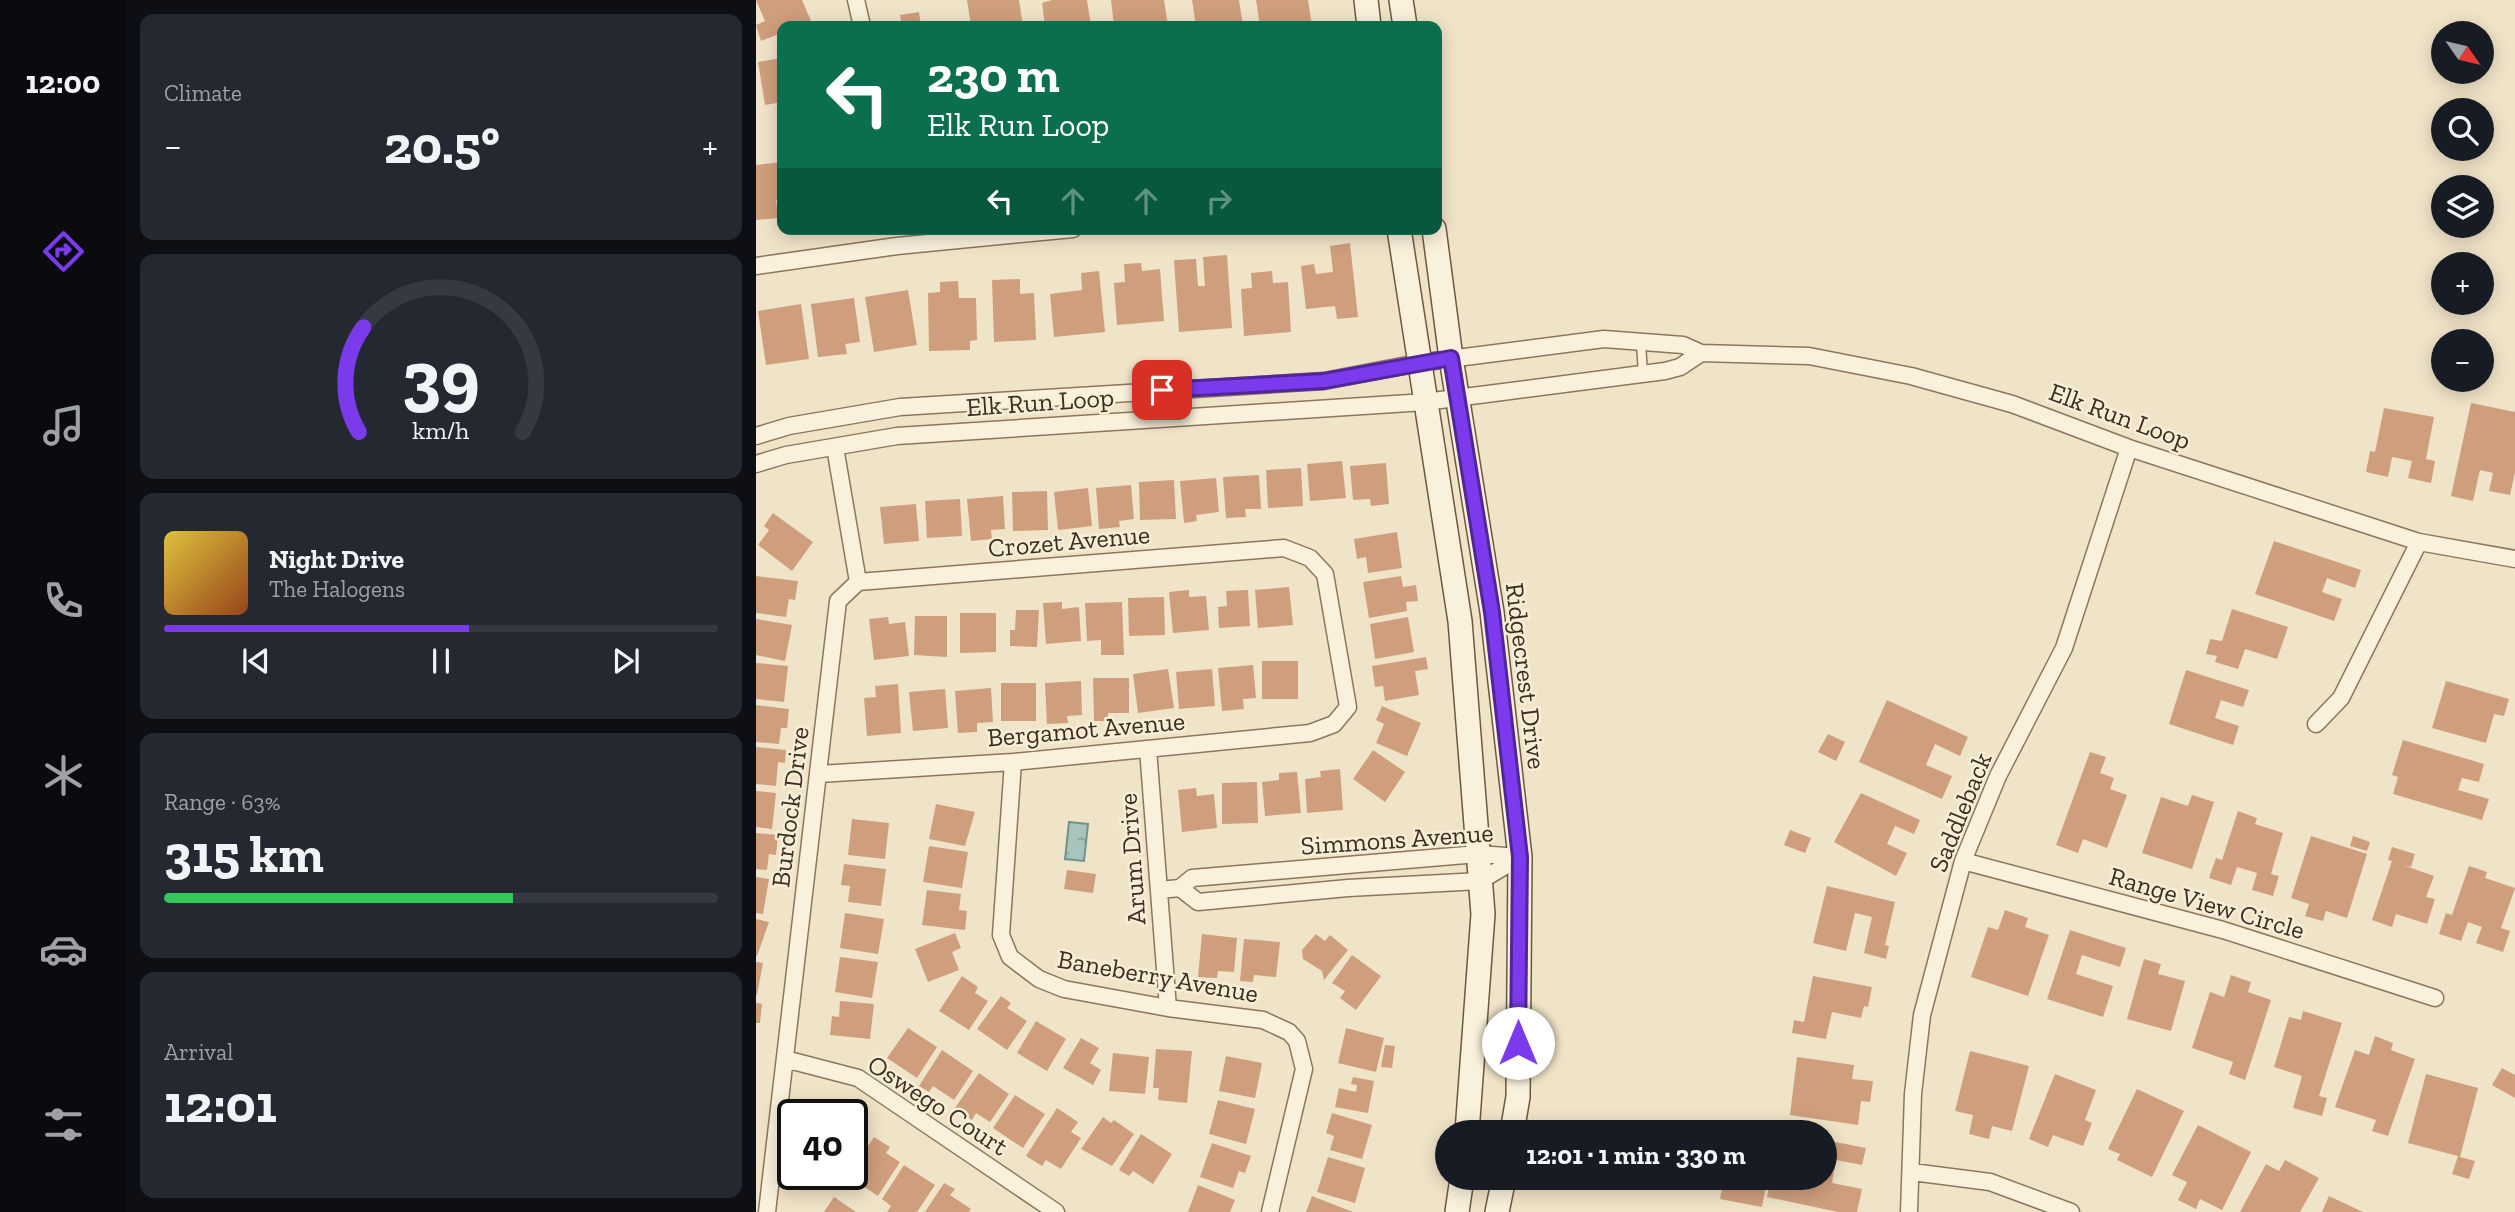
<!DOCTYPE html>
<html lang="en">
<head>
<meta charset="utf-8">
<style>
	:root { --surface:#171b24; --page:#242831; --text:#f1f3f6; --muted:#9ea1a6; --line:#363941; --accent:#7c3aed }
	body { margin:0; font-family:"Zilla Slab",serif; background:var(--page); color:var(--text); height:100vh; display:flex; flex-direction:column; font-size:26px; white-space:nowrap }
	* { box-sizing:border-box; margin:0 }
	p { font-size:23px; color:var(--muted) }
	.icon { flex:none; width:38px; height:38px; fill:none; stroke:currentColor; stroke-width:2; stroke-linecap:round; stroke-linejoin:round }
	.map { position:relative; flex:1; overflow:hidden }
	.side { display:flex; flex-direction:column; gap:14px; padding:14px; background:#0d0f14; width:630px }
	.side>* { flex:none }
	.top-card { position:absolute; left:21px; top:21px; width:665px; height:214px; border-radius:14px; box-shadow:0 4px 18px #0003; background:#0b6e4f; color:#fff; overflow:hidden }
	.needle { width:46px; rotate:124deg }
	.buttons { position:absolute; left:1675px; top:21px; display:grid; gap:14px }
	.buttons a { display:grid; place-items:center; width:63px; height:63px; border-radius:50%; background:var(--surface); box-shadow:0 4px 18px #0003; font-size:35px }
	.speed { position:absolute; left:21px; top:1099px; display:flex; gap:14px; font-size:35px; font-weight:700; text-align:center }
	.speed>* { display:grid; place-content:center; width:91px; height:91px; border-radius:50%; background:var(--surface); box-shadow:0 4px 18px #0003; line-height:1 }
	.speed .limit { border:4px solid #111; border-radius:10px; background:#fff; color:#111 }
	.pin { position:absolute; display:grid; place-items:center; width:60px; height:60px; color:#fff; margin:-30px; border-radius:14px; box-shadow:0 4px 10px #0006 }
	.me { position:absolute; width:77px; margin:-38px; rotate:0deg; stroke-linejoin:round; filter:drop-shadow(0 0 5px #0008) }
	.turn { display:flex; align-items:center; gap:24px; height:147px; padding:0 35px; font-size:32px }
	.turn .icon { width:91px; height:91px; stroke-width:2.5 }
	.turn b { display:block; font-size:49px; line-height:60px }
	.lanes { display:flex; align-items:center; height:66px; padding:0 35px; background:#0003; justify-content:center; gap:35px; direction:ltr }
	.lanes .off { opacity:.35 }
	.big { font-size:52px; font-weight:800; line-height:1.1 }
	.side .widget { flex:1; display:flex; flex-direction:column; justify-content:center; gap:10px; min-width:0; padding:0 24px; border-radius:14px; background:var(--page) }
	.side .dial { align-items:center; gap:0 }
	.dial svg { height:182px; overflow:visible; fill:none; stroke:var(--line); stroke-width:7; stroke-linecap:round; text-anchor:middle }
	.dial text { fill:var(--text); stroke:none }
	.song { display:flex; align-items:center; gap:21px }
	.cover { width:84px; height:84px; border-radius:10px; background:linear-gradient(135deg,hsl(50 70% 55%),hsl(20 70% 35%)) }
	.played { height:7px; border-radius:4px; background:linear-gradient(90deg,var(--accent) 55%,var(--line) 55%) }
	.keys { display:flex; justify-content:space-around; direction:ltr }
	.heat { display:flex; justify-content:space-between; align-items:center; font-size:38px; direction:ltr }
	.charge { height:10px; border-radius:5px; background:linear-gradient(90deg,#34c759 63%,var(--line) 0) }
	.trip { position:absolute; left:679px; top:1120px; width:402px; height:70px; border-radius:35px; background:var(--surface); box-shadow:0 4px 18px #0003; font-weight:800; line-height:70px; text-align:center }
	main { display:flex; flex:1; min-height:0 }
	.dock { display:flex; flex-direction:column; width:126px; justify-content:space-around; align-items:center; background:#090b0e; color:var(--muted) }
	.dock .icon { width:49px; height:49px }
	.dock .on { color:var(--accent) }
	.dock b { font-size:32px; color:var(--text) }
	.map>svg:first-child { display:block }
</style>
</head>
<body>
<main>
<nav class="dock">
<b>12:00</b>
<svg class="icon on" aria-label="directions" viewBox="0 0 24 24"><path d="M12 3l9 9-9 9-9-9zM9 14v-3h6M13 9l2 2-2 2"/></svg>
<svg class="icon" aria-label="music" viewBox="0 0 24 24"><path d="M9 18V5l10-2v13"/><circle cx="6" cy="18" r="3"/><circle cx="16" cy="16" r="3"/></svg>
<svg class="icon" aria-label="phone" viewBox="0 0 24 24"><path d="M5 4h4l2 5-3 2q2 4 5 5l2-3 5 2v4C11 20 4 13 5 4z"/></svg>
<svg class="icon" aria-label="climate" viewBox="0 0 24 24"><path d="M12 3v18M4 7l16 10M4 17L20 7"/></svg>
<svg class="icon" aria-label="car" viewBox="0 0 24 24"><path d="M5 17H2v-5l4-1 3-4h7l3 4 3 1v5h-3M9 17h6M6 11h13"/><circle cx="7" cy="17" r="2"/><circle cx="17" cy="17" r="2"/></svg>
<svg class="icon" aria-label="filters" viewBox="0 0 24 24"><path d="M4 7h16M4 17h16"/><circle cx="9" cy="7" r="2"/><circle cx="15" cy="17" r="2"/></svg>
</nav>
<section class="side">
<div class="widget"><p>Climate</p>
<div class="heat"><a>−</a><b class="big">20.5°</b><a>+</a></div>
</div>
<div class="widget dial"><svg viewBox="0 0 100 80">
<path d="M14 69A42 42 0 1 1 86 69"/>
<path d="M14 69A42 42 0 0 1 16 23" stroke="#7c3aed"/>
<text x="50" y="56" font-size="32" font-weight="700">39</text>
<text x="50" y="72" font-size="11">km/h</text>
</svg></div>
<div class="widget">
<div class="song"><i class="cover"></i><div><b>Night Drive</b><p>The Halogens</p></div></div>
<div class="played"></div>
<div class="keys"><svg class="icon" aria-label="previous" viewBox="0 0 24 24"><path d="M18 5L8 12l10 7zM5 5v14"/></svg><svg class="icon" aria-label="pause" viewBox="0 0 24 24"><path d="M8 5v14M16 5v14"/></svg><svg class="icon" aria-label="next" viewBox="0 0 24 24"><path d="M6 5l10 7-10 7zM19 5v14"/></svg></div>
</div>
<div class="widget"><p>Range · 63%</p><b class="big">315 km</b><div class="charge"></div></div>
<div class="widget"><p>Arrival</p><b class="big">12:01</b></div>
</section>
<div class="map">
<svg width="1759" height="1212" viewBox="0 0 1759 1212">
	<defs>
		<pattern id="water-ripples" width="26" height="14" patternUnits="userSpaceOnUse" patternTransform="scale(1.75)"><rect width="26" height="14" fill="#a9c4bc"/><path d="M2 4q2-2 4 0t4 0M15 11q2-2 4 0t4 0" fill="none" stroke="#8ba098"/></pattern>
	</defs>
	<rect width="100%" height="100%" fill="#f0e4c8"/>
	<path fill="url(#water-ripples)" stroke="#6f938a" stroke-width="2" d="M313,822L332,824L328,861L309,859Z"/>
	<path fill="#cf9f7d" d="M0,0H46L55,21L42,26H26V33L5,41L0,25L9,21Z
		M211,0H263L267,26H215Z
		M296,0H331L335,26H289L286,3Z
		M355,0H408L412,26H358Z
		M436,0H483L487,26H440Z
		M500,0H552L556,26H504Z
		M163,12L165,26H146L144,15Z
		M26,58V102L9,105L2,62Z
		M26,162V199L20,200L22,218L0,220V165Z
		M594,243L602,317L581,319L579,306L550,309L545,266L558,264L560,274L577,272L574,246Z
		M471,255L476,328L423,332L418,260L440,259L442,286H449L447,257Z
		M385,263L386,271L404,269L408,321L361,325L358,283L369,282L368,264Z
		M343,271L349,332L298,337L294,294L326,290L325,273Z
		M516,271L517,283L532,282L535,332L488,336L485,289L496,288L495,273Z
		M264,279V294L278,293L280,340L238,342L236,280Z
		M202,281L203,298H220L221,340L214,341V350L173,351L172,293L184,292V282Z
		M152,290L161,345L118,352L109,297Z
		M98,298L104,342L89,344L91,354L62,357L55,304Z
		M45,304L53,359L10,365L2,311Z
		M1715,403L1759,412V472L1754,495L1733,491L1737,473L1724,470L1717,501L1695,496Z
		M1628,408L1678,417L1670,459L1679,461L1675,483L1652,478L1656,461L1636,457L1632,477L1610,472L1614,451L1619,452Z
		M586,461L590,498L554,501L551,464Z
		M630,463L633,504L615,506L614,499L597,500L594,466Z
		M545,468L547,506L512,508L510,470Z
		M503,475L505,509H489L490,517L470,518L467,477Z
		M460,478L463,512L440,515L441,521L428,523L424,481Z
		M418,480L420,519L384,520L383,482Z
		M375,485L378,519L363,521L364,527L343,529L340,488Z
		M332,488L336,526L302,530L298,492Z
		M291,491L292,530L257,531L256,492Z
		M247,496L249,529L235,530L236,539L215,541L211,499Z
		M204,499L206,536L171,538L169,501Z
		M160,504L163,541L128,544L124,507Z
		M17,513L57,542L36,571L2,545L13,530L8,526Z
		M641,532L646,568L612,573L610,557L601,559L598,539Z
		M1518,541L1605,570L1599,588L1571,578L1566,592L1586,599L1578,621L1499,594Z
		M0,576L42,581L39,600L33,599L30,617L0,613Z
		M645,576L647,587L660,585L662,601L650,602L651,611L613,618L607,582Z
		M533,587L537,625L502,628L499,590Z
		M433,590V597L450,596L453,630L417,633L413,592Z
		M492,590L494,626L463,628L462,607L471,606L470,591Z
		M408,597L409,635L373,636L372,598Z
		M306,602V609L323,607L325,641L290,644L287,603Z
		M366,602L368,655H345V640L331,641L329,603Z
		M1476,609L1532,627L1521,659L1489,649L1482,669L1459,662L1461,656L1450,654L1454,639L1466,641Z
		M260,610H283L281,647L254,646V630H259Z
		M204,613H240V652L204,653Z
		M159,616H191V657L158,655Z
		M132,617L133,624L149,622L153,656L118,660L113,619Z
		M652,617L658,652L619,659L614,624Z
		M0,619L36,625L29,661L0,655Z
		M670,657L672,669L659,671L663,695L629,701L627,686L619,687L616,666Z
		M506,661H542V699H506Z
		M0,663L32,666L28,702L0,699Z
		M497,665L500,698L487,699L488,709L466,711L462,668Z
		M412,669L418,708L382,713L377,674Z
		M456,669L459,706L423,709L420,672Z
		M1430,670L1493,690L1487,707L1465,700L1459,718L1483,726L1477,745L1413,724Z
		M337,678H373V713H352V721H338Z
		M325,681L326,715L311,716L312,723L291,724L289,683Z
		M1690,681L1753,699L1748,716L1738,714L1730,743L1676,728Z
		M245,683H280V721H245Z
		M142,684L145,733L111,736L108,698L120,697L119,686Z
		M235,688L237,722L221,723V732L202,733L199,691Z
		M189,689L192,728L157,731L153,692Z
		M1131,700L1212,737L1204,756L1179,744L1170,765L1196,776L1186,799L1103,762Z
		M0,705L33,709L31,728H25L23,744L0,742Z
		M626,706L665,723L651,756L620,743L628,724L620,720Z
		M1072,734L1089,742L1080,761L1062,752Z
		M1647,740L1728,764L1723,782L1706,778L1702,790L1733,799L1726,820L1637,794L1642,777L1636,775Z
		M0,747L30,750L29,763L22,762L20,786L0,784Z
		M617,750L649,772L629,802L597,779Z
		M1334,752L1350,757L1344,773L1358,778L1354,789L1371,795L1351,848L1327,839L1322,853L1300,845Z
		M584,769L587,810L551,813L549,779L565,777L564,771Z
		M541,772L545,813L509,816L506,782L523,780V773Z
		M501,782L502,823L466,824V783Z
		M440,788L441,796L458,794L461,828L426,832L422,790Z
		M0,791L20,793L16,829L0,827Z
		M1105,793L1164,820L1158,834L1139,826L1131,844L1151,853L1140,876L1078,842Z
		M1436,795L1458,802L1436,869L1386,853L1405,797L1432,806Z
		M180,804L219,812L209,846L173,839Z
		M1482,811L1501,818L1499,824L1527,833L1515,874L1523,876L1517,896L1496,890L1501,873L1481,867L1475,885L1453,878L1460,858L1466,860Z
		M96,819L133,823L129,859L92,855Z
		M1034,830L1055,838L1049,853L1028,845Z
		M0,833L22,835L20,855L13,854L11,870L0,869Z
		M1555,836L1611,854L1591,918L1570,911L1567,921L1549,916L1553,904L1535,898Z
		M1597,836L1614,842L1611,851L1594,846Z
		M173,846L212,852L206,888L167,882Z
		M1636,847L1659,854L1655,867L1647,865L1678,876L1670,897L1679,899L1671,924L1640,914L1636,927L1616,920L1636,861L1632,860Z
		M88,864L130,869L125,906L92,902L94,886L85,885Z
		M1713,866L1731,872L1729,878L1759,888L1745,928L1754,931L1747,952L1720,943L1726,927L1712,922L1705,941L1683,934L1690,913L1696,915Z
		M311,870L340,874L337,893L308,889Z
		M0,877L13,879L7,914L0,913Z
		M1071,886L1139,902L1129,945L1133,946L1130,959L1108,953L1116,917L1099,913L1090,951L1057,943Z
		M171,890L205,894L203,910L211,911L209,930L166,925Z
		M1249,910L1272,918L1269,927L1293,935L1272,996L1215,977L1232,927L1242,930Z
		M89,913L128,919L122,954L84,948Z
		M0,919L13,922L1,956H0Z
		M1314,930L1370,948L1364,967L1326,955L1320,974L1357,986L1347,1017L1291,999Z
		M199,933L205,948L196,952L203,970L172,982L159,949Z
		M446,934L481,938L478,972L462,971L461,978L442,977Z
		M560,934L569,941L574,935L592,950L568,980L566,971L547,959L546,950Z
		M488,939L524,942L520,977L498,975L497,982L484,981Z
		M596,955L625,976L600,1010L584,998L589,991L576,983Z
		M84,957L122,962L116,998L79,992Z
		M1388,959L1405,964L1402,974L1429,981L1415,1031L1371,1019Z
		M0,962L7,963L1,995H0Z
		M1475,975L1495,982L1492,992L1515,1000L1489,1080L1473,1074L1477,1062L1436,1048L1454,992L1468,997Z
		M206,976L222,987L219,993L232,1001L213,1030L183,1011Z
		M1057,976L1116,987L1112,1007L1108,1006L1105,1018L1076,1012L1070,1039L1036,1033L1038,1020L1048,1022Z
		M245,996L255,1003L251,1008L271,1021L251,1050L221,1029Z
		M84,1001L118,1004L114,1039L74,1035L76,1016L83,1017Z
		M0,1003L6,1004L4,1023H0Z
		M1547,1011L1586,1023L1563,1096L1571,1098L1566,1116L1537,1108L1546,1076L1518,1067L1533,1017L1545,1020Z
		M280,1021L310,1039L291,1071L261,1053Z
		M152,1028L181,1047L161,1078L131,1058Z
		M590,1028L628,1038L620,1072L582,1063Z
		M1619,1036L1637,1043L1635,1050L1659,1059L1632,1136L1616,1131L1620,1120L1579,1107L1599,1050L1613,1055Z
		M325,1038L343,1048L334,1063L345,1070L337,1085L307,1068Z
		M629,1045L639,1046L636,1068L625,1067Z
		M400,1049L436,1051L431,1103L402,1100L403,1088H397Z
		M186,1050L217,1071L198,1100L177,1086L173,1092L163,1086Z
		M1214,1051L1273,1066L1256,1131L1236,1126L1233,1139L1213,1134L1217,1115L1199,1111Z
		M357,1053L393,1057L389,1094L353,1091Z
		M470,1056L506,1063L499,1098L463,1091Z
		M1041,1057L1098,1065L1096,1079L1117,1081L1114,1102L1105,1101L1102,1125L1034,1115Z
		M1746,1068L1759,1075V1098L1736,1085Z
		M223,1073L253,1094L234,1122L220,1113L216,1120L199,1108Z
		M1299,1074L1340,1090L1329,1120L1336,1123L1327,1146L1297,1135L1292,1147L1273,1139Z
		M1670,1074L1722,1088L1704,1157L1719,1161L1713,1179L1696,1174L1702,1156L1652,1143Z
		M597,1077L618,1081L612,1113L579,1107L583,1088L600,1092L601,1085L595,1084Z
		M1381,1089L1428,1111L1396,1177L1361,1160L1364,1154L1352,1149Z
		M259,1095L289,1114L267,1148L237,1128Z
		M462,1100L499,1109L490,1144L453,1134Z
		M301,1108L322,1122L315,1132L325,1138L305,1169L290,1160L286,1166L270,1156Z
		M576,1113L616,1125L606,1159L574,1150L578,1136L570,1133Z
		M347,1117L355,1123L358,1120L378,1134L356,1166L325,1149Z
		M1442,1125L1495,1152L1466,1210L1444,1199L1440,1209L1422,1200L1431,1182L1416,1175Z
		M96,1129L109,1137L96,1157Z
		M385,1134L416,1154L397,1184L377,1171L373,1176L363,1170Z
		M118,1137L134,1147L130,1153L144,1162L122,1196L92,1176Z
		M1069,1140L1110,1148L1106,1165L1080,1160L1076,1183L1106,1189L1101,1212H1082L1011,1197L1015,1178H1069Z
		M456,1143L495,1156L489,1173L483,1171L477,1188L444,1177Z
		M572,1157L609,1168L599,1203L561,1192Z
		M1529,1160L1563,1178L1544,1212H1484L1510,1164L1523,1171Z
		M148,1165L179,1185L161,1212H131L135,1206L126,1199Z
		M968,1178H990L989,1181L1010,1185L1006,1207L964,1199Z
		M188,1183L199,1189L194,1195L215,1209L213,1212H169Z
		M442,1185L479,1200L474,1212H432Z
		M556,1196L597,1212H550Z
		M1573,1196L1607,1212H1566Z
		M78,1197L100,1212H68Z"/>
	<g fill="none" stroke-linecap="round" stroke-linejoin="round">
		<defs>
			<path id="lane" d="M885,343L887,374"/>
			<path id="street" d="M100,0L106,26
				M0,266L141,246L317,229
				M0,436L33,426L144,407L568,381L662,363L848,339L927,345L945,353L1053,356L1155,376L1256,404L1373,448L1663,542L1759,559
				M79,447L102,582
				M0,464L30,455L141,436L669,402L909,371L924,367L945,353
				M1560,724L1585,698L1663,542
				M392,749L412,1008
				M257,762L245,935L254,957L283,979L308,989L412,1008L507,1020L533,1032L541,1041L548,1069L514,1212
				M63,774L257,762L554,733L578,724L592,707L569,574L554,558L528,548L102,582
				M1207,861L1467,930L1679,998
				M403,890L424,888L436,878L722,854L764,857L724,881L592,888L442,902L424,888
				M29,1059L102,1078L300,1212
				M1156,1172L1234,1182L1315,1212
				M11,1212L82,601L102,582
				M1153,1212L1157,1094L1166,1015L1207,861L1242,776L1308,648L1373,448"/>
			<path id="secondary" d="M610,0L613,26
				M645,0L649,26
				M643,229L704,621L727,914L711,1132
				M678,229L695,358L736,612L764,857L762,1097L756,1132
				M701,1212L706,1178
				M741,1212L748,1178"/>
		</defs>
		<use href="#lane" stroke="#8d765c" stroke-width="11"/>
		<use href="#street" stroke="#8d765c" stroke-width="19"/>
		<use href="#secondary" stroke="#6f573f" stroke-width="26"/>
		<use href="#lane" stroke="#faf1dc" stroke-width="8"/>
		<use href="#street" stroke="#faf1dc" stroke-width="16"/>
		<use href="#secondary" stroke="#faf1dc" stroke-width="23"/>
	</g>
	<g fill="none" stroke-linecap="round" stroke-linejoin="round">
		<defs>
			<path id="route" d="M406,390L568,381L695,358L736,612L764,857L762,1043"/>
		</defs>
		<use href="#route" stroke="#51269a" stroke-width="18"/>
		<use href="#route" stroke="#7c3aed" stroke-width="12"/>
	</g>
	<g text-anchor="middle" stroke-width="5" stroke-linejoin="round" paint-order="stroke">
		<g font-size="26" fill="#3d2e20" stroke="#f7eed8">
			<text transform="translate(284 402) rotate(-4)" y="9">Elk Run Loop</text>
			<text transform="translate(1364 416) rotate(20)" y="9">Elk Run Loop</text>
			<text transform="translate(313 541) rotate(-5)" y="9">Crozet Avenue</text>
			<text transform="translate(770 676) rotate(83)" y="9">Ridgecrest Drive</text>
			<text transform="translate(330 729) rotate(-5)" y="9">Bergamot Avenue</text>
			<text transform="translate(34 807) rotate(-83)" y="9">Burdock Drive</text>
			<text transform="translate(1204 812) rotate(-68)" y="9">Saddleback</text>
			<text transform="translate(641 839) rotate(-4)" y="9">Simmons Avenue</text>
			<text transform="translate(376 859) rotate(-94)" y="9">Arum Drive</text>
			<text transform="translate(1451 903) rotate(16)" y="9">Range View Circle</text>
			<text transform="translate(402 976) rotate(10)" y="9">Baneberry Avenue</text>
			<text transform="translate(182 1105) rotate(33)" y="9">Oswego Court</text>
		</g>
	</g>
</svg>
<div class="buttons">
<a><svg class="needle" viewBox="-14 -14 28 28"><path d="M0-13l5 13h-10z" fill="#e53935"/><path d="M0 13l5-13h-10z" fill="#9ea1a6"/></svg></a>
<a><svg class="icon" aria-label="search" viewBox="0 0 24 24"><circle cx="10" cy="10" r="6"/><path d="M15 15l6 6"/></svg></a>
<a><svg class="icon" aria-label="layers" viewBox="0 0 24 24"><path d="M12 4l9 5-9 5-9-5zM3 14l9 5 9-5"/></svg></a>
<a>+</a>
<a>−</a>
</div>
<div class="speed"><div class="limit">40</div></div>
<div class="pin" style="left:406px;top:390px;background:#d93025"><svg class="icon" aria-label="arrive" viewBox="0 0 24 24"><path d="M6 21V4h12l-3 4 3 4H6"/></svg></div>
<svg class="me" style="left:762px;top:1043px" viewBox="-20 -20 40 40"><circle r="19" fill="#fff"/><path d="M0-13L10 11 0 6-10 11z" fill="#7c3aed"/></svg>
<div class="trip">12:01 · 1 min · 330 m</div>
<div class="top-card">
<div class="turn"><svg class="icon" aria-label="left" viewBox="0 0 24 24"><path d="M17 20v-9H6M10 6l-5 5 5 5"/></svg><div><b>230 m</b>Elk Run Loop</div></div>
<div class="lanes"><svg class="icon" aria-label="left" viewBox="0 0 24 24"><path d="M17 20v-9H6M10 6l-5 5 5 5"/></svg><svg class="icon off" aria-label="ahead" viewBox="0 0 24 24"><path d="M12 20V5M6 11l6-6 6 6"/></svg><svg class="icon off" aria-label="ahead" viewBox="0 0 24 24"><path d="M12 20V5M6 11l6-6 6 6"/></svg><svg class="icon off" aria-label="right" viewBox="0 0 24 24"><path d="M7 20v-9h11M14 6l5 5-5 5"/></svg></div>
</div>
</div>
</main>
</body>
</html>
